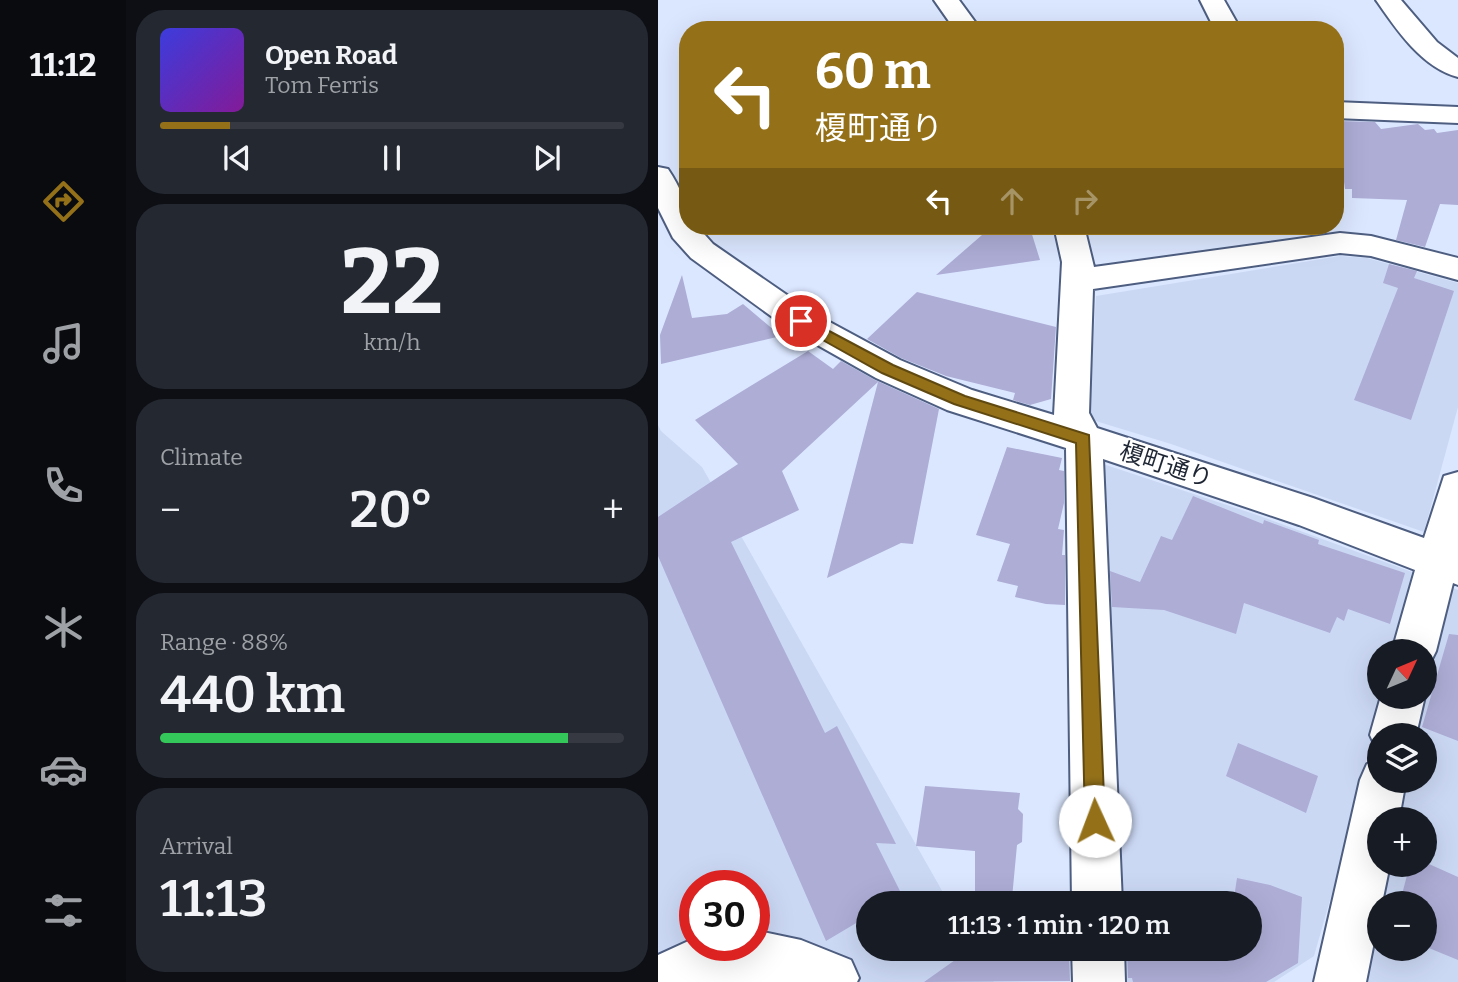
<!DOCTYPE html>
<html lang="en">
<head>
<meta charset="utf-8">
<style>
	:root { --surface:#171b24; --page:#242831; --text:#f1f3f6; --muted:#9ea1a6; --line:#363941; --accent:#947119 }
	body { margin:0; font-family:Bitter,"Noto Sans JP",serif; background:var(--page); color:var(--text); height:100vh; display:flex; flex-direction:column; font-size:26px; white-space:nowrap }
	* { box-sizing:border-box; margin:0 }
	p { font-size:23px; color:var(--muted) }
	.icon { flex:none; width:38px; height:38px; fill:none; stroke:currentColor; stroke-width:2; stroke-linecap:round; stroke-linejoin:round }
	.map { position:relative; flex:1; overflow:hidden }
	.details { display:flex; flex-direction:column; gap:10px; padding:10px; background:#0d0f14; width:532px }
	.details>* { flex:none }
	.top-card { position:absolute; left:21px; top:21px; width:665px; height:214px; border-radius:28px; box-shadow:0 7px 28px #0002; background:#947119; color:#fff; overflow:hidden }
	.needle { width:46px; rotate:46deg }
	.fabs { position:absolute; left:709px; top:639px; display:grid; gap:14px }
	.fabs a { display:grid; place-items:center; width:70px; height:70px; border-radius:50%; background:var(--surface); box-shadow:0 7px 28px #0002; font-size:35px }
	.speed { position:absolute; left:21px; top:870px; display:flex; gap:14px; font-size:35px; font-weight:700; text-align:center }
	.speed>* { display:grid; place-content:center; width:91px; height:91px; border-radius:50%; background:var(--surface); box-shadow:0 7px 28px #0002; line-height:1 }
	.speed .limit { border:10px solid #d22; background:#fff; color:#111 }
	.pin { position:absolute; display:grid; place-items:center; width:60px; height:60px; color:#fff; margin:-30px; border:4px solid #fff; border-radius:50%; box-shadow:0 2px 7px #0007 }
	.me { position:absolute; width:77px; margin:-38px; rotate:358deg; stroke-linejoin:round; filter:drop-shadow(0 0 5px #0008) }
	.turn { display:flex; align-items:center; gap:24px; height:147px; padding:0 21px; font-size:32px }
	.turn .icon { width:91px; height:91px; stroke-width:2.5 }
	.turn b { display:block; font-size:49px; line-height:60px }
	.lanes { display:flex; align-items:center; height:66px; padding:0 21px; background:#0003; justify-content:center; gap:35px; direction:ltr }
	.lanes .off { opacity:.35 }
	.big { font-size:52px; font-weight:600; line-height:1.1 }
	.details .tile { flex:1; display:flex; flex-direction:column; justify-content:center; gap:10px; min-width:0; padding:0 24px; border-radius:28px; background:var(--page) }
	.details .dial { align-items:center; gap:0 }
	.dial b { font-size:91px; line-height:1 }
	.song { display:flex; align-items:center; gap:21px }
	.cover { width:84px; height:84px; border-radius:10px; background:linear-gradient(135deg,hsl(240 70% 55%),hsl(290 70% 35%)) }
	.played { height:7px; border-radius:4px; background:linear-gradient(90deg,var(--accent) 15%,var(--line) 15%) }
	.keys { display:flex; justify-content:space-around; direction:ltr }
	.heat { display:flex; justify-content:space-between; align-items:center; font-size:38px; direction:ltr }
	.charge { height:10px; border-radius:5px; background:linear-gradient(90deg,#34c759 88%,var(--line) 0) }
	.trip { position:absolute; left:198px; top:891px; width:406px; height:70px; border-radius:35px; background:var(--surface); box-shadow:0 7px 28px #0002; font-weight:600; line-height:70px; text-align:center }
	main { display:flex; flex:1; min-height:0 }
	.dock { display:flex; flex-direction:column; width:126px; justify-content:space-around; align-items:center; background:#090b0e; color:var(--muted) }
	.dock .icon { width:49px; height:49px }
	.dock .active { color:var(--accent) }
	.dock b { font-size:32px; color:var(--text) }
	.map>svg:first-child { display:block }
</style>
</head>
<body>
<main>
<nav class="dock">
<b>11:12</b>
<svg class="icon active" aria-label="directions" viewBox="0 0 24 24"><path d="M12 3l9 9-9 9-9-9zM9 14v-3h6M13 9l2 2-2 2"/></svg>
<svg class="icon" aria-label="music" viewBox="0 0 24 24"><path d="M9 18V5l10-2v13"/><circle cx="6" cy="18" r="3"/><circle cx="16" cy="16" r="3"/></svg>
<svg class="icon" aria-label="phone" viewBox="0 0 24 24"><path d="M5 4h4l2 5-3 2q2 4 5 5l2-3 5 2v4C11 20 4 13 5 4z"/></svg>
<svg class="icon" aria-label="climate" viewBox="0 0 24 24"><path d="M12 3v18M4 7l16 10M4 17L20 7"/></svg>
<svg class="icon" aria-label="car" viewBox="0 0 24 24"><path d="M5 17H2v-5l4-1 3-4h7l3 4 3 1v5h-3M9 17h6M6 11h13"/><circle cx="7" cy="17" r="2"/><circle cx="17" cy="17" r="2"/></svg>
<svg class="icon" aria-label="filters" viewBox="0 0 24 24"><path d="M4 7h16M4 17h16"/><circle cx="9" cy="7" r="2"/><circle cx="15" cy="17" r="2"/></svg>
</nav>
<section class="details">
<div class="tile">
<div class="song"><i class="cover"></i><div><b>Open Road</b><p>Tom Ferris</p></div></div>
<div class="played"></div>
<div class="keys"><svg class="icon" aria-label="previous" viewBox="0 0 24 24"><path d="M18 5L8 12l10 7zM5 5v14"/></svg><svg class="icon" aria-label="pause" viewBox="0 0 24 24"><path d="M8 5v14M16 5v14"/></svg><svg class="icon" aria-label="next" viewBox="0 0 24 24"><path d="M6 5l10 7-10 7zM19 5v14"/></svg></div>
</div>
<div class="tile dial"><b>22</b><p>km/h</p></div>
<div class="tile"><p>Climate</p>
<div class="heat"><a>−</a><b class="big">20°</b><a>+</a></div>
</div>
<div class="tile"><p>Range · 88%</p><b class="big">440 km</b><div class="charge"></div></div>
<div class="tile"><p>Arrival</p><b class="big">11:13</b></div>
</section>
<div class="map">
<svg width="800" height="982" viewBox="0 0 800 982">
	<rect width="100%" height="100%" fill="#dbe7ff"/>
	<path fill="#cbd8f4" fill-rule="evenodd" d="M682,256L709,258L800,283V407L766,532L513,444L431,419L438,296Z
		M0,425L3,431L44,467L291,903H210V948L317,949L336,982H0ZM37,886H96V945H37Z
		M436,461L599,515L754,572L735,651H721V696L723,697L696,816L656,956L616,982H456L455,949L592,948V903H453Z
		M789,586L800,590V982H708L721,913V948H766V903H722L728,865L766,864V819H736L743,781L766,780V735H753L766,696L767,678Z"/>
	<path fill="#adadd6" d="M681,121L717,122L723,129L760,124L767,130L776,129L779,133L800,130V205L782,204L767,247L738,240L749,200L694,198V189H687L679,132H683Z
		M372,228L382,260L278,275L324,235Z
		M731,264L759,271L756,278L796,291L753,420L696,400L740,288L725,283Z
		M24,275L34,318L69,314L85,304L123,336L3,364L2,335Z
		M259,292L398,327L393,399L372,405L355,400L357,393L288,376L243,358L209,339Z
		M150,351L175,369L183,361L217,380L281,409L255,544L243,543L169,578L220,382L124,471L141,510L73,542L167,733L179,726L238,844L218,843L244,895L231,903H210V916L168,941L0,556V517L80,464L37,420Z
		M349,447L404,458L401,470L406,471V503L400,529L406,530L404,555H407V605L388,604L357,597L360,586L339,581L352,544L318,535Z
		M535,496L605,524L606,520L661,540L660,544L747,573L732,624L690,609L686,621L679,617L672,633L586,603L578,634L506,610L454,607L452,571L482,582L503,536L514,540Z
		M791,634L800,635V741L764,727Z
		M580,743L660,776L648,813L568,776Z
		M267,786L362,793L360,809L365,814L364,842L359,845L354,898L411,895V903H317V851L258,846Z
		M752,864H771L800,877V960L766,946V903H755L743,898Z
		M579,878L612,885L644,897L640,963L608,982H475L474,978H470L469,948H592V903H563L564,894L576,898Z
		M314,948H411L412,981L266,982Z"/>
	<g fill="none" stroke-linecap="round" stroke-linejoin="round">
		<defs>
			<path id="minor" d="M276,0H301L323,30H297Z
				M542,0H566L583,30H557Z
				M718,0H743L779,42L800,58V77C764,68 738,29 718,0Z
				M677,102L800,107V123L677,118Z
				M0,167L10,169C22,187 30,204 30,226H39L55,244L155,313L242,360L314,390L396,415L404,262L396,226H426L436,267L682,233L713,236L800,258V280L713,256L682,253L435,289L431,413L439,428L655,498L766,538L786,476L800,472V585L795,583L778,651L771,665L766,667V651H734L757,570L641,525L445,459L464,903H414L408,448L289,410L218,378L131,329L33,258L15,238L0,208Z
				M766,695L767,696L758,735H721V751L719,750L712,735L723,696Z
				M721,759V780H748L741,819H721V864H732L724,903H721V917L708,982H656L702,780L709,764Z
				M96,930L143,940L193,960L201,978L199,982H0V955L37,938V945H96Z
				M414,948H466L467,982H415Z"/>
		</defs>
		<use href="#minor" stroke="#4e5e80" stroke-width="4"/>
		<use href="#minor" fill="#fff" fill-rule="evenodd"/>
	</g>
	<path fill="#947119" stroke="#604910" stroke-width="2" d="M143,316L235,365L307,396L431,435L447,821L444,828L437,831L430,828L427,821L418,443L296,404L224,373L138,325V318Z"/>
	<g text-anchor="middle" stroke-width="5" stroke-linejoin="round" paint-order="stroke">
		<g font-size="24" fill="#1e2533" stroke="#fff">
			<text transform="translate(508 465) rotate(18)" y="8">榎町通り</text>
		</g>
	</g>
</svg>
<div class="fabs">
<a><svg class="needle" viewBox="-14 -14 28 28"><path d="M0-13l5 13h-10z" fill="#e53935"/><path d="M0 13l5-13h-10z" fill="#9ea1a6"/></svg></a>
<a><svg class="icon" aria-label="layers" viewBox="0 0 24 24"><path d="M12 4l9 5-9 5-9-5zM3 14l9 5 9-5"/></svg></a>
<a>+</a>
<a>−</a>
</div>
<div class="speed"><div class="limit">30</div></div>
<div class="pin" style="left:143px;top:321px;background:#d93025"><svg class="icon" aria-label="arrive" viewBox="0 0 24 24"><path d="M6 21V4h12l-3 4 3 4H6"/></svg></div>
<svg class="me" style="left:437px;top:821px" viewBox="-20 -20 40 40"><circle r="19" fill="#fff"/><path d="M0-13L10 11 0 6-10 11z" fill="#947119"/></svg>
<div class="trip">11:13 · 1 min · 120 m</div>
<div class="top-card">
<div class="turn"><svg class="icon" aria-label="left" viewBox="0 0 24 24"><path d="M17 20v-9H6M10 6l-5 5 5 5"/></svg><div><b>60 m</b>榎町通り</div></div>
<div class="lanes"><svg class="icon" aria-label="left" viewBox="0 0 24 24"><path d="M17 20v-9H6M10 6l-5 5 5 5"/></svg><svg class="icon off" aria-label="ahead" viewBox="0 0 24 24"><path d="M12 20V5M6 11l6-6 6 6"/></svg><svg class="icon off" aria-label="right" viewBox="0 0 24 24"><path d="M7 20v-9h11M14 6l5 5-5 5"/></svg></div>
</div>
</div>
</main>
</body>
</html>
